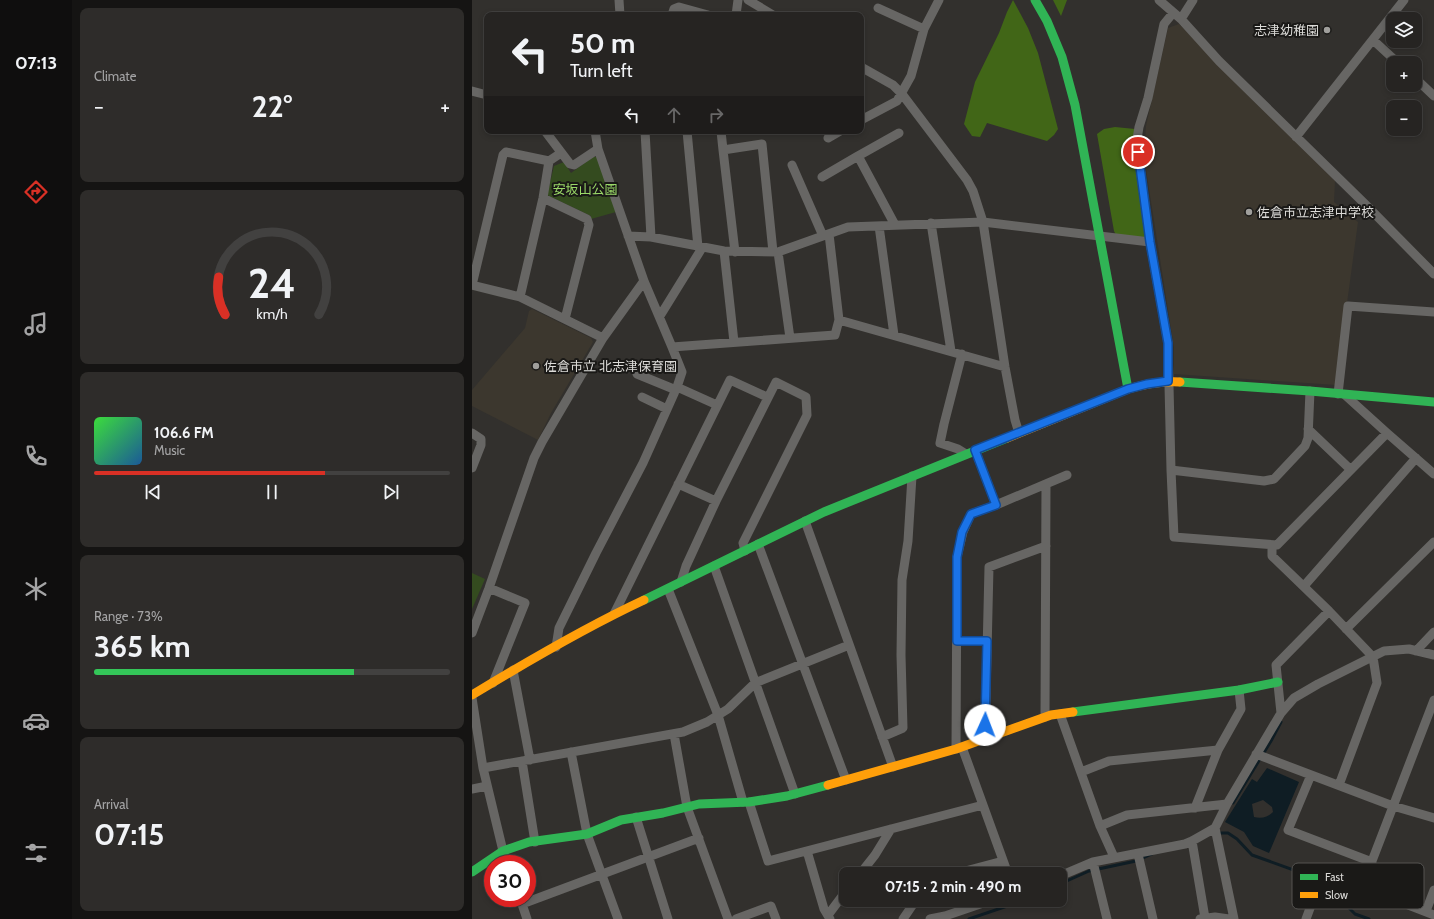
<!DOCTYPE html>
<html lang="en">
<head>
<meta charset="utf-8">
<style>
	:root { --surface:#262422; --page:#2e2c2a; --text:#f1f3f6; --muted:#a4a4a5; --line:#424140; --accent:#d93025 }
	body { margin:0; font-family:Cabin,"Noto Sans JP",sans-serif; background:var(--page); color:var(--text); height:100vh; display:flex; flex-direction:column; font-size:15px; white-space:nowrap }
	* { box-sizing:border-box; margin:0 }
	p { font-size:13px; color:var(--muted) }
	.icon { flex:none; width:22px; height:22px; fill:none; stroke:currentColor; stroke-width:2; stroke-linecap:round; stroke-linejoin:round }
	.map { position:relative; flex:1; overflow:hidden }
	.panel { display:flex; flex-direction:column; gap:8px; padding:8px; background:#151413; width:400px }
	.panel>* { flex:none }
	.guide { position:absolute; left:12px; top:12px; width:380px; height:122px; border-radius:8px; box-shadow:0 2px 6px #0003,0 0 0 1px var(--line); background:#262422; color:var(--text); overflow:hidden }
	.fabs { position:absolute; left:914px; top:12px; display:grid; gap:8px }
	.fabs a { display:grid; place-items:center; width:36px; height:36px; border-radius:8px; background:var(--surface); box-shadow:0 2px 6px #0003,0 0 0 1px var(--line); font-size:20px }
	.speed { position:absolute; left:12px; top:855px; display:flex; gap:8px; font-size:20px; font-weight:700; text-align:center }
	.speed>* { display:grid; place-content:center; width:52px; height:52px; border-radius:50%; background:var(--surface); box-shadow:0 2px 6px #0003,0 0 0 1px var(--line); line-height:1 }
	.speed .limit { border:6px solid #d22; background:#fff; color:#111 }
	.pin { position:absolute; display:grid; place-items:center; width:34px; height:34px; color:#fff; margin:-17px; border:2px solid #fff; border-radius:50%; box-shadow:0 1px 4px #0007 }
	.me { position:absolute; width:44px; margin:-22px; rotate:2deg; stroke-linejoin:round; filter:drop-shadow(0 0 3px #0008) }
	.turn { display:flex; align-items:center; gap:14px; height:84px; padding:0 20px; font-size:18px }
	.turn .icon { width:52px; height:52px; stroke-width:2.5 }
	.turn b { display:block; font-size:28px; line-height:34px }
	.lanes { display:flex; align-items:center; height:38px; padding:0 20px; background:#0003; justify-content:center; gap:20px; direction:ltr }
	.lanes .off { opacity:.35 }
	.big { font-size:30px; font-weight:700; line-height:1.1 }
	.panel .tile { flex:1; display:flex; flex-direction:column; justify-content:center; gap:6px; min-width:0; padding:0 14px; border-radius:8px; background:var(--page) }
	.panel .dial { align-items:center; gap:0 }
	.dial svg { height:104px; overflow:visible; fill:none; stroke:var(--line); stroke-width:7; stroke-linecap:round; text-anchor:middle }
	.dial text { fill:var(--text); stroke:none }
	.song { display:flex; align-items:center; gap:12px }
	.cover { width:48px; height:48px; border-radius:6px; background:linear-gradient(135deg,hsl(120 70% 55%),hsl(210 70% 35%)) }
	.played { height:4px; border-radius:2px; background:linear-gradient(90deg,var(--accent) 65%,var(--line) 65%) }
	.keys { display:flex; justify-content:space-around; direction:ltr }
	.heat { display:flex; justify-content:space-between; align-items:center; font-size:22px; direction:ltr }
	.charge { height:6px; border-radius:3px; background:linear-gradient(90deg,#34c759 73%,var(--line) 0) }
	.trip { position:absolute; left:367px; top:867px; width:228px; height:40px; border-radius:8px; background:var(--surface); box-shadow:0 2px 6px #0003,0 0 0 1px var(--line); font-weight:700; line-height:40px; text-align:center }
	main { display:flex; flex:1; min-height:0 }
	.tab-bar { display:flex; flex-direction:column; width:72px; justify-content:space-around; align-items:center; background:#0f0e0e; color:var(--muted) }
	.tab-bar .icon { width:28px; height:28px }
	.tab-bar .on { color:var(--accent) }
	.tab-bar b { font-size:18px; color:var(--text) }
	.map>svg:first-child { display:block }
</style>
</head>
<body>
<main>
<nav class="tab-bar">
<b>07:13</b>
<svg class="icon on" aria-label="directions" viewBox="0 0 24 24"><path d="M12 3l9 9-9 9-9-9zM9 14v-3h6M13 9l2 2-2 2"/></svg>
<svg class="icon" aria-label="music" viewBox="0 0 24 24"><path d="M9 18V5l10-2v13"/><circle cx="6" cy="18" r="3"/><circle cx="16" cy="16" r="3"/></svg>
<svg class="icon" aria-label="phone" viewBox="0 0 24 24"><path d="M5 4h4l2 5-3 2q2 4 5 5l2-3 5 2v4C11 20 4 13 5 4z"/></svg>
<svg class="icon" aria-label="climate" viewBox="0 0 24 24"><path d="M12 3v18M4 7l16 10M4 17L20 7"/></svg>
<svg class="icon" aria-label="car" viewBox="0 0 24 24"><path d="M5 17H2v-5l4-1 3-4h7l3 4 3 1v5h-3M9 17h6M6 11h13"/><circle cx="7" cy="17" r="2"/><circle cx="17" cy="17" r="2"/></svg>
<svg class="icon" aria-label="filters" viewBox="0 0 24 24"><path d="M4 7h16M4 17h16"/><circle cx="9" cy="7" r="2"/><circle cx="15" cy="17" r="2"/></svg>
</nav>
<section class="panel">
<div class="tile"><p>Climate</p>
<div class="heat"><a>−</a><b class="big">22°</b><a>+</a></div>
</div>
<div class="tile dial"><svg viewBox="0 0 100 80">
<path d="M14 69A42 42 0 1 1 86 69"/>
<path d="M14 69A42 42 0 0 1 9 40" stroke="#d93025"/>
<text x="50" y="56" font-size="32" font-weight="700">24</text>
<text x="50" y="72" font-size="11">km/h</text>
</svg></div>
<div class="tile">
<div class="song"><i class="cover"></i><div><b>106.6 FM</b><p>Music</p></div></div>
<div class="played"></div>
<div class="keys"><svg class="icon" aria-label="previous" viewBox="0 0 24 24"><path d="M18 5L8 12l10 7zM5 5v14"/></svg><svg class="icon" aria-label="pause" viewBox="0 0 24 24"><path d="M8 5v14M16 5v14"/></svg><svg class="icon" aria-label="next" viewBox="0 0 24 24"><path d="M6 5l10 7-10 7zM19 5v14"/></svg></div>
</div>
<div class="tile"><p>Range · 73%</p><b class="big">365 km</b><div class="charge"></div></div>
<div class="tile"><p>Arrival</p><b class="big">07:15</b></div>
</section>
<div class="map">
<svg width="962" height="919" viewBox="0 0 962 919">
	<rect width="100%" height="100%" fill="#32302d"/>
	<path fill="#3c372e" d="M707,24L863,181L862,202L886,222L864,385L702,374V348L672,157L674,126L696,28Z
		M60,309L119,338L121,342L79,413L66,440L0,406V390L53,328L57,311Z"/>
	<path fill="#344b1f" d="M121,157H125L144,212L119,219V216L75,195L82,166L92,162L99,173Z
		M0,573L13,579L0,609Z"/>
	<path fill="#416617" d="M541,0L556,28L566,53L586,129L582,135L575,141L515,123L508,137L500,136L492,124L503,82L527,33L535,12Z
		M581,0H595L589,16Z
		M643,127L663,129L673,237L670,238L644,235L642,231L625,134L632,129Z"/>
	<path fill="#0f1d24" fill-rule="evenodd" d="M795,768L827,782L797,853L781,846L772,832L753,822L780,779L785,782ZM791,800L800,807L801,812C796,817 790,819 782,817L780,804Z"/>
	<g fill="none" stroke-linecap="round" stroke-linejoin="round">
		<path stroke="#0f1d24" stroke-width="3" d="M761,803L799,741L809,722
			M744,833H756L765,839L780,855L841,877L854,885L883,914L897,919
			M588,884L617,871L664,861L680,854
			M497,919L553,900"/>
		<path stroke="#676664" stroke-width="9" d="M147,0L148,15
			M276,0L301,15
			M687,0L709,19L747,61L894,205L962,274
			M406,8L452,29
			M200,15L202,9L207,7L236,15
			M264,15L266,0
			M709,19L721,0
			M901,40L926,63
			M389,67L421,85L430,94L495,180L501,191L511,222L533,367L543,420L547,433
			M943,78L962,96
			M0,91L15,95
			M389,120L425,101L439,76L452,29L467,0
			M73,131L98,164L102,165L126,149
			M173,131L179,237
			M215,131L226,247
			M249,131L251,150
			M824,137L932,0
			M356,138L368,131
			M386,156L427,133
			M320,165L351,236
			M350,177L386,156L423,225
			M71,198L115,219L117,225L93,319
			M459,223L479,351
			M407,226L422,335
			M156,236L179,237L252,251L306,252L376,227L511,222L678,242
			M252,251L262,342
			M263,252L251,150L290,144L301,252
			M306,252L318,338
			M0,285L31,155L34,152L77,161L89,153
			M0,285L48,297L131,338
			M48,297L71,198L77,161
			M188,316L230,248
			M367,320L533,367
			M200,347L363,335L367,320L357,234
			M490,354L472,424L468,443L486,449L494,454
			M165,374L204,390
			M205,387L245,405
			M838,391L836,438L833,446L802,479L792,481L699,470L702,537L805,545L915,433
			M866,394L876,306L962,312
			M873,395L915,433L962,474
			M170,397L195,409
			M836,429L879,470
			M0,433L9,439V445L0,468
			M503,450L524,505
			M699,470L696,343L678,242L669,175L665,139L667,127L676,98L692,24L701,13
			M206,484L244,501
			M333,521L421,767
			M286,544L374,780
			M800,546V556L857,611L901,657L905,683L867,785
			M242,566L323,794
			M209,582L214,566L244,501L304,382L334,397L335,415L271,543L273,551
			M832,586L944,458
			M17,588L53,603L21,683
			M196,589L246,715L271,802
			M142,614L258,380L295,397
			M874,629L962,542
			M0,633L17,588L62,458L70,442L131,338L172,281
			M485,641H515
			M84,647L87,628L124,553L171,463L205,387L210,372L200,347L172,281L126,149L123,131
			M944,651L962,632
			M41,670L58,760
			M0,698L11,768L31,851L35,864
			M962,700L890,887L962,915
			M809,713L804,665L857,611
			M588,714L628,826L642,857
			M573,717L574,484
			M202,734L215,807L256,919
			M410,737L431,728L429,655L430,580L436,541L440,476
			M513,739L517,567L574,546
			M490,747L536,874
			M484,749L485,557L491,532L499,514L524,505L595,475
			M99,752L115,834L146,919
			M784,754L921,806L962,818
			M50,761L63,842
			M11,768L211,732L235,722L256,709L283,683L377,645
			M609,772L637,761L746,750
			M839,775L816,830L900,862
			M0,789L15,786
			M277,802L296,861L511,805
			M723,808L746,750L769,709L767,690
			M164,817L196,919
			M628,826L655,815L755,804
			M743,828L762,919
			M720,841L733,918
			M335,851L352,909L358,919
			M666,854L681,919
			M621,862L635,919
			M388,874L403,855L419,829
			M482,874L531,861
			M588,876L621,862L713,844L720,841L743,828L755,804L809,713L822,698L846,684L912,651L937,649L962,655
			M48,898L55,919
			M50,904L227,838
			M954,911L962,890
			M356,915L374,891
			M264,919L299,906L304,919
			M431,919L444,900
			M458,919L473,916L520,900
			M728,919L743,917L757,919
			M834,919L844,892"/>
		<path stroke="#30b455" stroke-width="9" d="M563,0L575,21L590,57L603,105L656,389
			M708,382L838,391L962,402
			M172,600L352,512L535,438
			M601,712L767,690L806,682
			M0,872L31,851L57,842L115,834L149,820L191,813L227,804L277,802L315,796L356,785"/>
		<path stroke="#ff9f0a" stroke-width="9" d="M535,438L656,389C673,384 690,381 708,382
			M0,695C56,661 112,628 172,600
			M356,785L484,749L579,715L601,712"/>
	</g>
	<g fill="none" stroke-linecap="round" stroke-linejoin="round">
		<defs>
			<path id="route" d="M513,725L515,641H485V557L490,532L499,514L524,505L503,450L656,389L675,384L696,381V343L678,242L666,152"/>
		</defs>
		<use href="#route" stroke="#114b97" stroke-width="10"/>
		<use href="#route" stroke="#1a73e8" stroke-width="7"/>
	</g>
	<g fill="#a09f9c" stroke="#1a1917" stroke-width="1.5">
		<circle cx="855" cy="30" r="4"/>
		<circle cx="777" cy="212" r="4"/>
		<circle cx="64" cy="366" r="4"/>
	</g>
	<g text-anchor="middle" stroke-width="4" stroke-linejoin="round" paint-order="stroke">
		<g font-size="13" fill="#dcdbd8" stroke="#1a1917" text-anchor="start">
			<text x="847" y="35" text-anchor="end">志津幼稚園</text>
			<text x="785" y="217">佐倉市立志津中学校</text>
			<text x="72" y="371">佐倉市立 北志津保育園</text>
		</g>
		<g font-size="13" fill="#9ad868" stroke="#1a1917">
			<text x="113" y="194">安坂山公園</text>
		</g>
	</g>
	<rect x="820" y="863" width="132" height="46" rx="6" fill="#1a1917" stroke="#545351" stroke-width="1"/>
	<rect x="828" y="874" width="18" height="6" fill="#30b455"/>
	<rect x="828" y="892" width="18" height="6" fill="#ff9f0a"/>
	<g font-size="11" fill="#dcdbd8">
		<text x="853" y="881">Fast</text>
		<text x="853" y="899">Slow</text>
	</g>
</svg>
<div class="fabs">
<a><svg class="icon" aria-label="layers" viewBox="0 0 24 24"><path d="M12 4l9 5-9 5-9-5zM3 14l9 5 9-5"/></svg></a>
<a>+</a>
<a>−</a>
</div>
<div class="speed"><div class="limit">30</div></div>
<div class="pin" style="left:666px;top:152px;background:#d93025"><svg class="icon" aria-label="arrive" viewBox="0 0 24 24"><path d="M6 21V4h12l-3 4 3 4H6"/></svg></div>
<svg class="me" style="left:513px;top:725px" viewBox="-20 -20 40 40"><circle r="19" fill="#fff"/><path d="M0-13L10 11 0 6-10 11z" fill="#1a73e8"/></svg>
<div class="trip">07:15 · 2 min · 490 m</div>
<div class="guide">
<div class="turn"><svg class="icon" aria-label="left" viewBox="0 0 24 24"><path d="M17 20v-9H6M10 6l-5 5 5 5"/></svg><div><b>50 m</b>Turn left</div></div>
<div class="lanes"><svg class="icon" aria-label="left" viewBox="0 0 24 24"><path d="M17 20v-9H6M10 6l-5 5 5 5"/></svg><svg class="icon off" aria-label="ahead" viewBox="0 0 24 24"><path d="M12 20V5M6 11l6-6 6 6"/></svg><svg class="icon off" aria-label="right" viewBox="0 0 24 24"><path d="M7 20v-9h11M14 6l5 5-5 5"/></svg></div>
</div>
</div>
</main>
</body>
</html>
